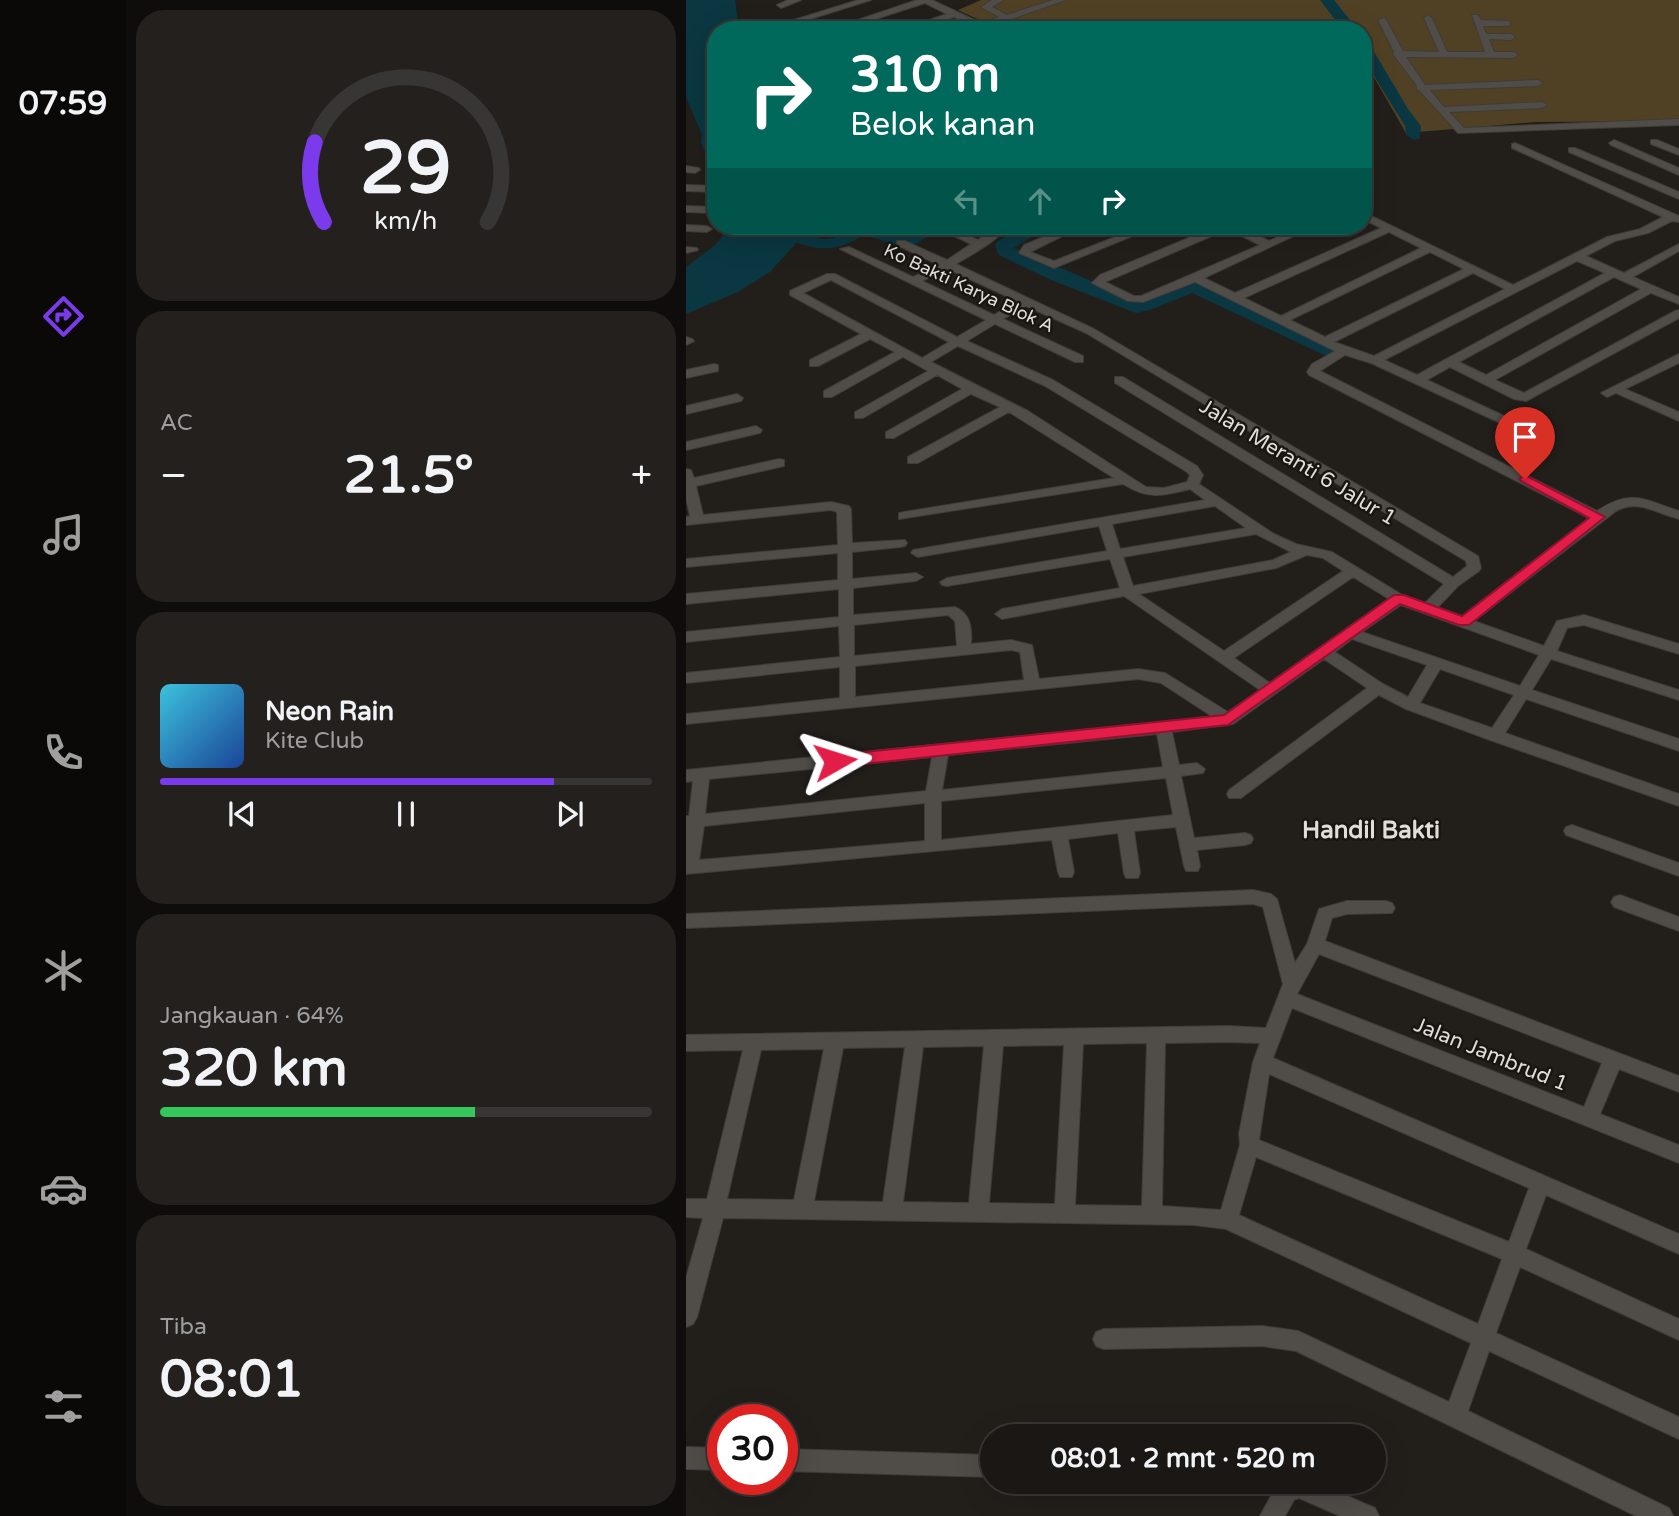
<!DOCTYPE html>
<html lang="id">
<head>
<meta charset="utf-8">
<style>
	:root { --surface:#1a1714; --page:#23201d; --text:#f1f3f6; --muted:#9f9fa0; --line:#383634; --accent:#7c3aed }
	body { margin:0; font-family:"Varela Round",sans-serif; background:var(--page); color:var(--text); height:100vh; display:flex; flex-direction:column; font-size:26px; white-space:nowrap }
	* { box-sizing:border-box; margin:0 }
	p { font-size:23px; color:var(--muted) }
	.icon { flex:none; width:38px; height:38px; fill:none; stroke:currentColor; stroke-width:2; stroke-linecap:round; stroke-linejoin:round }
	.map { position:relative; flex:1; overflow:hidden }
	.panel { display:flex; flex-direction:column; gap:10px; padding:10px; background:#0e0d0b; width:560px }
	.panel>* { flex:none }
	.hud { position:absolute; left:21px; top:21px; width:665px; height:214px; border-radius:28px; box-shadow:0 7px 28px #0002,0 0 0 2px var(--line); background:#00695c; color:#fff; overflow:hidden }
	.speed { position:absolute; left:21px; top:1404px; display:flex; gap:14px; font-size:35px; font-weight:700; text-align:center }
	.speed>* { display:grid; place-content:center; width:91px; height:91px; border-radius:50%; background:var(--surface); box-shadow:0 7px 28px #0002,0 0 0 2px var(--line); line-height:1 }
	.speed .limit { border:10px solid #d22; background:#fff; color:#111 }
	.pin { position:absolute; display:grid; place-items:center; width:60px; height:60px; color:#fff; margin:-72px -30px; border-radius:50% 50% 50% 0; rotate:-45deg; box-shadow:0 0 7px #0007 }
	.pin .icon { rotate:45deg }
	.me { position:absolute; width:77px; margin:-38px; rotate:84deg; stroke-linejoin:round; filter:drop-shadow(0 0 5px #0008) }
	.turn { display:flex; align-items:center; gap:24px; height:147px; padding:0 28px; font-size:32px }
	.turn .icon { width:91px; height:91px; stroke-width:2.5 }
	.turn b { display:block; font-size:49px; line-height:60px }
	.lanes { display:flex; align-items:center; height:66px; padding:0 28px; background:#0003; justify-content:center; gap:35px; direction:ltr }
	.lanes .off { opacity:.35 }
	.big { font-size:52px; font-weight:800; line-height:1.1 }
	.panel .card { flex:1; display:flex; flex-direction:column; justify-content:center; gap:10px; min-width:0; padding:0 24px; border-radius:28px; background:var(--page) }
	.panel .dial { align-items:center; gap:0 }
	.dial svg { height:182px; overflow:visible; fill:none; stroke:var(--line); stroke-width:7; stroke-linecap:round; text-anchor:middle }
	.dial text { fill:var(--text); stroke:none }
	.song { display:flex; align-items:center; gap:21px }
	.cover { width:84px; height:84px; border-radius:10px; background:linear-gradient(135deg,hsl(190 70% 55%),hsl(220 70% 35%)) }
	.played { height:7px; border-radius:4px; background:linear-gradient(90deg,var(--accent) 80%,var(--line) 80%) }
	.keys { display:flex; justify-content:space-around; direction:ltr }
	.heat { display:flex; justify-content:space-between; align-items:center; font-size:38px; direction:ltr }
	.charge { height:10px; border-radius:5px; background:linear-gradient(90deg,#34c759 64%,var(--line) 0) }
	.trip { position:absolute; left:294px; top:1424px; width:406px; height:70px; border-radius:35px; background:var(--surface); box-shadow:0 7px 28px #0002,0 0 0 2px var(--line); font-weight:800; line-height:70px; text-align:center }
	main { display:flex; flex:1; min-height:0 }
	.tab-bar { display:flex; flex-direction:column; width:126px; justify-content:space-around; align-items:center; background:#0a0908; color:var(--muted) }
	.tab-bar .icon { width:49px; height:49px }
	.tab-bar .on { color:var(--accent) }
	.tab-bar b { font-size:32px; color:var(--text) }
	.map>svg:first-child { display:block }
</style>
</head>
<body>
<main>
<nav class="tab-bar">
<b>07:59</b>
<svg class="icon on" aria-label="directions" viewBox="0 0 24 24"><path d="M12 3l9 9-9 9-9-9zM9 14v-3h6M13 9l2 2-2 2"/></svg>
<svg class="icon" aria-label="music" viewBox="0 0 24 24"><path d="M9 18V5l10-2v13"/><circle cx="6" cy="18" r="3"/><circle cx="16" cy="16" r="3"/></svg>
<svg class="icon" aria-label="phone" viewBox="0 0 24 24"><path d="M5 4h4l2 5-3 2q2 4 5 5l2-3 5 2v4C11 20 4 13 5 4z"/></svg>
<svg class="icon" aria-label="climate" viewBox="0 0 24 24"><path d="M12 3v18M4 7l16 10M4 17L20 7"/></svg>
<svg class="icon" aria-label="car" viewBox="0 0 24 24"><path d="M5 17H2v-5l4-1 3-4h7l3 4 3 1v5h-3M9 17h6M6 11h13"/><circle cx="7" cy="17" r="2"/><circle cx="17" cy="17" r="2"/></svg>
<svg class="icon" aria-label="filters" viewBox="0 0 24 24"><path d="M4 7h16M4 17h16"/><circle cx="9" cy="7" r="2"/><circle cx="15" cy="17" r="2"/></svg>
</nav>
<section class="panel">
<div class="card dial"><svg viewBox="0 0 100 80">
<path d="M14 69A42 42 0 1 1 86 69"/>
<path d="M14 69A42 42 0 0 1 10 34" stroke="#7c3aed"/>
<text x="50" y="56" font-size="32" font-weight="700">29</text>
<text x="50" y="72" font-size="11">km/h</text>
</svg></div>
<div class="card"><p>AC</p>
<div class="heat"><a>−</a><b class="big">21.5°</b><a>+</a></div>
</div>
<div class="card">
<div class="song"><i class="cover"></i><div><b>Neon Rain</b><p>Kite Club</p></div></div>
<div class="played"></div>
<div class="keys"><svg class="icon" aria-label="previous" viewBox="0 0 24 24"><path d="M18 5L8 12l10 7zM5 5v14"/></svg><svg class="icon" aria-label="pause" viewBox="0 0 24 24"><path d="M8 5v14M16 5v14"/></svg><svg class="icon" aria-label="next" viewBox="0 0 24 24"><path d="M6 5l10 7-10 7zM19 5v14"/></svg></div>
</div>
<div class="card"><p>Jangkauan · 64%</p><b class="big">320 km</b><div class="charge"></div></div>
<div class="card"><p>Tiba</p><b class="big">08:01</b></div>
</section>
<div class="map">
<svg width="993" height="1516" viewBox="0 0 993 1516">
	<rect width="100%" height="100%" fill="#221f1b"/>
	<path fill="#514124" d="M295,0H993V121L849,122L720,133L682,67L677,68V30H315L272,10Z"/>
	<path fill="#0a3741" d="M0,0H49L53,30H30V161L21,156L15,143L16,135L0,97Z
		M46,226H122V230L84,272L52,292L0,314V267L28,246Z"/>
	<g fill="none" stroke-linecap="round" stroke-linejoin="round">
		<path fill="#0a3741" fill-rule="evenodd" d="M634,0H648L672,30H657Z
			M677,41L684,45L722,109L735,126L734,138L728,140L720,135L719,126L677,58Z
			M82,226H102L136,239L148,238L163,229L176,226L218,235L223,233L211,226L239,227L242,235C223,257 198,237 176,236C140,258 120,247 84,231Z
			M341,226H363L328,248L452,301L492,283H516L650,346L653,350L643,356L636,354L506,293L464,310L450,313L365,280L313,255L309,245L312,241Z"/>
		<defs>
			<path id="minor" d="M102,0H115L95,8L91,5Z
				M172,0H185L102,26L95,24Z
				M231,0H246L295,23L313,17L295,7L306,0H317L306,7L321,15L367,0H380L302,27L306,30H295L268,17L227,30H213L261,14L239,3L156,30H142Z
				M742,15L746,18L761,52H799L786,15H792L795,20L824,21V25L821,26H797L800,34H825L829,37L825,40L803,39L808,52H828L832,55L828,58L720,57L739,85L852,80L857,83L852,86L744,90L758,107L856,102L861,105L856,108L763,112L778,128L993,119V125L772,133L734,91L731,90V86L707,54L708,52L692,20L699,18L717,51L753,52L738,18Z
				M928,140L993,168V175L925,145L923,143Z
				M965,140H971L993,149V155L965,144Z
				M829,143L993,216V222L986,221L962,233L929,241L900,256L938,273L993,244V251L947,277L993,297V304L965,293L809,380L838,393L989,311L993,310V318L840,401L828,399L764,367L741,380L842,427V433L838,434L685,363L659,355L634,371L911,511C945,488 958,500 993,511V519C970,513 952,499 930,511L788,621L858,646L871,621L898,615L993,644V654L898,625L881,628L871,651L993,690V700L865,659L846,690L993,739V751L840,699L819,733L993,794V806L804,740L720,709L693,695L555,798H543L541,794L543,790L681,688L638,659L547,724L486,732L493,765L511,763L519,769L517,773L495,776L508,838L559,833L565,835L567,839L565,843L559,845L511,850L514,866L512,871H500L498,866L490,827L448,831L454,873L452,878H440L438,873L432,833L382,839L388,872L386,877H374L372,872L366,840L0,874V816H3L7,781L0,782V770L527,717L475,683L452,679L0,724V714L154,698V667L0,683V673L154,657L153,626L0,642V632L153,617V589L0,604V594L152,580V553L0,567V559L152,545L151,512L145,510L0,525V517L4,516L0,499V469L5,470L8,478L93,459L98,460V466L10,486L17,515L145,502L163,506L165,509L166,543L219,540L221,543L219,546L214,547L166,552V579L230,573L237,577L230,581L167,588V615L269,607C285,614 286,628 285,644L325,640L346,645L353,679L452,669L479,673L542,712L574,690L438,596L316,619L309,614L316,609L434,588L424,559L261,586L256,585L254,582L261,578L421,551L413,526L232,557L225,553L227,550L519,500L504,489C476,496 462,500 437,484L213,519V513L218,512L428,478L323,412L232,463H222V457L314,407L285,394L208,438H200V432L276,389L251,375L177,418H169V412L242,371L217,357L146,397H138V391L209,352L184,339L132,366H124V360L175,334L104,295V291L141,274H149L271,337L300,320L154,249L163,247L227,277L253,265L211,245V241H219L261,260L285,244L247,226H260L292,240L310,226H320C317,238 283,256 270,264L408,329L792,556L795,568L793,571L772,586L751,608L776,617L903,518L623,375L621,372L626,364L649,351L509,282L457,302L442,301L406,283L414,275L531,226H553L583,241L616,226H629L518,278L549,293L695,228L677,219V212L827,285L921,237L954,229L977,217L826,148V144ZM542,229L574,245L455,296H448L419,282ZM703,232L735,248L595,316L558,298ZM744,252L778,269L639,337L604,320ZM891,261L919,273L731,375L698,360ZM262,269L331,301L308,315L236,281ZM787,273L819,289L688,356L648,342ZM928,277L955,289L800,375L773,362ZM145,280L263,342L236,358L117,293ZM340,306L400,333L780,561L781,566L767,577L437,377H429V383L758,584L739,603L718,596L646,552L610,544L588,534L513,484L517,475L511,466L367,380L281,341L309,324L389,362H397V356L317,319ZM272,346L359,386L501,472L504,475L501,482L478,488L460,487L342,411L245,362ZM529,506L560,528L434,549L426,524ZM570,534L605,552L587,560L447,586L437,557ZM621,555L637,558L657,571L538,651L453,594L590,568ZM667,577L703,599L584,683L548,658ZM715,605L853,655L834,686L676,632ZM262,615L269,621L271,646L168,656V625ZM666,639L741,665L722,697L697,684L649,652ZM325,650L334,652L338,680L169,697V666ZM754,669L828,695L806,728L734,703ZM471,734L477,767L256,790L262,755ZM246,757L240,791L19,814L23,779ZM480,778L487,815L255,840V801ZM239,803V841L13,860L18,826Z
				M883,148H889L993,192V199L883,152Z
				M0,166L13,168L14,170L9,173L0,172Z
				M0,185L30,186V192L0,191Z
				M0,206L30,207V213L0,212Z
				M0,225L21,226L26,229L21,232L0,231Z
				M158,226H170L162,230L158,229Z
				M384,226H397L344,252L368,261L457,226H471L368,268L333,253L338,245Z
				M0,247L11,248L12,250L0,253Z
				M0,337L6,339L8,341L0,345Z
				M993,354V363L939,389L993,412V421L930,393L921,397L915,393Z
				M28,364L32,365V371L0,378V370Z
				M51,394L57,398L55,401L0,414V406Z
				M70,426L76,430L74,433L0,450V442Z
				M886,825L993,863V876L880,835L878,831L880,827Z
				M567,890L585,894L591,899L609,963L621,944L633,909L661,901H700L706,903L709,908L706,913L661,914L646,918L639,941L993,1076V1092L933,1069L914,1114L993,1145V1163L606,1008L587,1058L993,1234V1254L860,1195L840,1249L993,1319V1340L834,1267L810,1333L993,1417V1439L803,1351L782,1411L983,1508L987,1516H950L610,1351L576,1346L418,1349L410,1346L407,1339L410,1332L418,1329L576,1326L612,1331L763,1402L785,1343L540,1229L508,1225L37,1218L11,1317L7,1324L0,1327V1278L17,1218L0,1217V1199H21L57,1050L0,1051V1035L542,1026L580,1028L597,984L577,907L567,904L0,928V914ZM633,954L916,1063L898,1107L611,994ZM542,1042L574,1043L567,1062L553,1134L554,1145L535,1210L476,1206L479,1043ZM461,1043L456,1206L389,1205L397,1044ZM378,1045L369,1204L303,1203L317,1046ZM298,1046L283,1203L217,1202L237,1047ZM219,1047L197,1202L128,1201L157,1048ZM138,1049L108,1200L41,1199L75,1050ZM583,1074L843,1188L823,1242L573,1140ZM570,1157L816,1259L792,1324L553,1215Z
				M934,895L993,917V931L928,907L925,902L928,897Z
				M0,1447L37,1448V1470L0,1469Z
				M96,1449L306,1455V1477L96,1471Z
				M629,1482L689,1508L693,1516H654L613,1498L608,1500L599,1516H574L592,1483Z"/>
		</defs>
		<use href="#minor" stroke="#3e3c39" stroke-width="2"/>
		<use href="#minor" fill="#504d48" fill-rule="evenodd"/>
	</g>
	<path fill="#e11d48" stroke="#92132f" stroke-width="2" d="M839,475L919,517L783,625H773L714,604L542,725L149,767L141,761L149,755L538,715L708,595H718L776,616L903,518L835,481L833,479Z"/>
	<g text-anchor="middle" stroke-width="5" stroke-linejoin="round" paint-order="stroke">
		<g font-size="18" fill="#dfdeda" stroke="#191612">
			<text transform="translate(283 288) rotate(25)" y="6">Ko Bakti Karya Blok A</text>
		</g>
		<g font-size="21" fill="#dfdeda" stroke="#191612">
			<text transform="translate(612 462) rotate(31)" y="7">Jalan Meranti 6 Jalur 1</text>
			<text transform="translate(805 1054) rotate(22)" y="7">Jalan Jambrud 1</text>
		</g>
		<g font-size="24" font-weight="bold" fill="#dfdeda" stroke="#191612">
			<text x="685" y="838">Handil Bakti</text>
		</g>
	</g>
</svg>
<div class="speed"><div class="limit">30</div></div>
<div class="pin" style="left:839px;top:479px;background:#d93025"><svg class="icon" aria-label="arrive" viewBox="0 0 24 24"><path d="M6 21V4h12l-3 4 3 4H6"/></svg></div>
<svg class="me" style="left:149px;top:761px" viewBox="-20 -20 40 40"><path d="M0-17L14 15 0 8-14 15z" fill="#e11d48" stroke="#fff" stroke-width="4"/></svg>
<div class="trip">08:01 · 2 mnt · 520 m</div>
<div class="hud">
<div class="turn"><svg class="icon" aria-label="right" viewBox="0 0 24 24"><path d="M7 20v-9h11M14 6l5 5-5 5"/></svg><div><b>310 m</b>Belok kanan</div></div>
<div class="lanes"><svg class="icon off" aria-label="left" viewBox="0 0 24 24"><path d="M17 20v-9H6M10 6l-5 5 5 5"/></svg><svg class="icon off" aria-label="ahead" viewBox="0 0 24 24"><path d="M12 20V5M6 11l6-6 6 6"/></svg><svg class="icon" aria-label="right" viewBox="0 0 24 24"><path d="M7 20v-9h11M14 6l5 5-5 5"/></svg></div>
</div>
</div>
</main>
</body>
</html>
